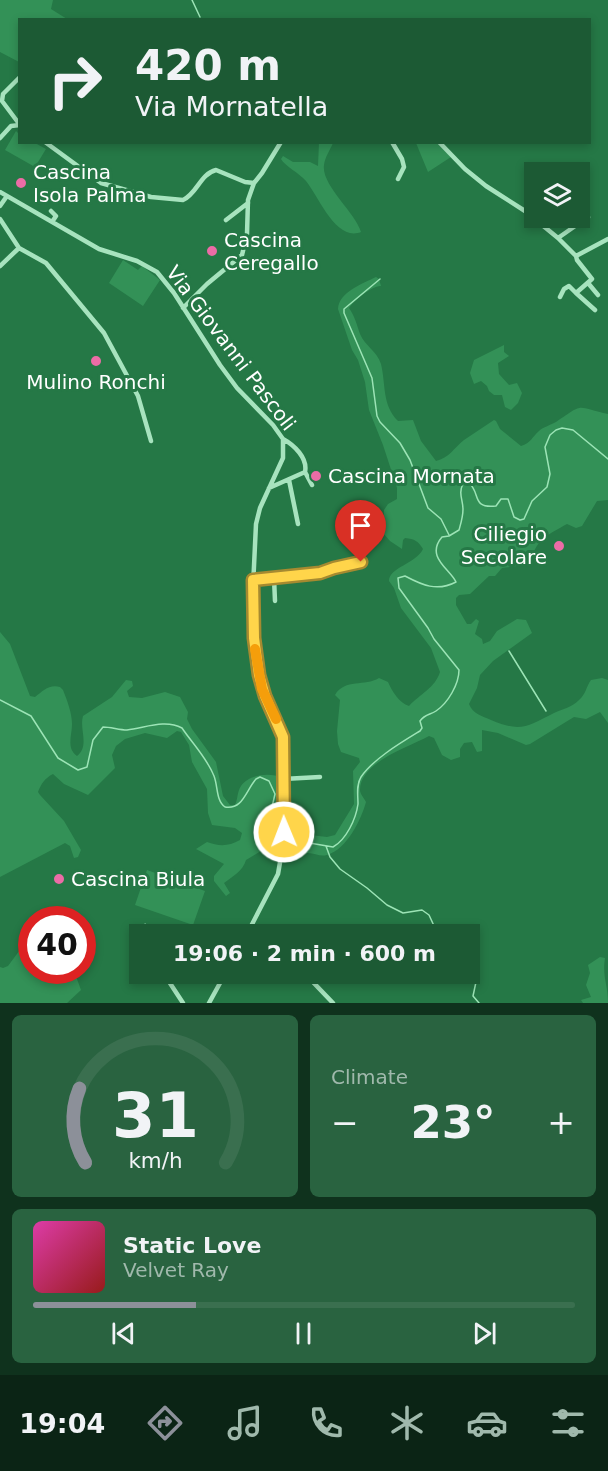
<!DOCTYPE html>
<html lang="en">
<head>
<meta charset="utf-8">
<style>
	:root { --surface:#1c5a34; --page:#296340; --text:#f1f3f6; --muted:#a0b9ac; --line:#3a6f4f; --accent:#8c9099 }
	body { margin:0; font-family:"DejaVu Sans",sans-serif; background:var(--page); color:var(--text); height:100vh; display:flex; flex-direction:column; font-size:22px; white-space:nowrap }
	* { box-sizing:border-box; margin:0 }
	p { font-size:20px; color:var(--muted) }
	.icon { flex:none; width:33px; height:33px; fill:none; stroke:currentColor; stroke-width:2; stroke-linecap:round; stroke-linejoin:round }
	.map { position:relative; height:1003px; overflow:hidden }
	.panel { display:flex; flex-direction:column; gap:12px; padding:12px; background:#0f321d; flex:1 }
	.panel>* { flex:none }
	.hud { position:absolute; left:18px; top:18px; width:573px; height:126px; border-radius:0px; box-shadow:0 3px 9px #0003; background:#1c5a34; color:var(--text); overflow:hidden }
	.buttons { position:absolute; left:524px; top:162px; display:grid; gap:12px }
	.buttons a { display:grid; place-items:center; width:66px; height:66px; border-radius:0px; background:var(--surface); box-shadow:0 3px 9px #0003; font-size:30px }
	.speed { position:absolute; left:18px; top:906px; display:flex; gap:12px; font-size:30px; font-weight:700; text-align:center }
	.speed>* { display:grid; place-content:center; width:78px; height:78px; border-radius:50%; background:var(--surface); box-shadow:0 3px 9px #0003; line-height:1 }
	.speed .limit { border:9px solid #d22; background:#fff; color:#111 }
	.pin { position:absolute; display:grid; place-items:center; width:51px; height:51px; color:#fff; margin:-62px -26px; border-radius:50% 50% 50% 0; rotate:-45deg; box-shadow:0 0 6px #0007 }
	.pin .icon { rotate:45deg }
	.me { position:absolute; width:66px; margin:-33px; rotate:359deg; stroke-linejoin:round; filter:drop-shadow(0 0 4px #0008) }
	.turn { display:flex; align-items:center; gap:21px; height:126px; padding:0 18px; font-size:27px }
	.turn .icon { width:78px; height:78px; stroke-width:2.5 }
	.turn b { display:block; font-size:42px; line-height:51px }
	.big { font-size:45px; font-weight:700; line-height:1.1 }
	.panel .widget { flex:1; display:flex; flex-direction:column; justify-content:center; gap:9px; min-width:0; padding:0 21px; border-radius:9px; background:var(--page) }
	.panel .dial { align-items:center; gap:0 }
	.dial svg { height:156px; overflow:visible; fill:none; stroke:var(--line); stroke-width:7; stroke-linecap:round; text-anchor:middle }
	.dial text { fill:var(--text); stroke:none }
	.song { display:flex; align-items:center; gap:18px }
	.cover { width:72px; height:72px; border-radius:9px; background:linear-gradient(135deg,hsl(320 70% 55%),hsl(0 70% 35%)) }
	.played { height:6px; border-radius:3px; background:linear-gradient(90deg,var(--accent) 30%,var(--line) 30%) }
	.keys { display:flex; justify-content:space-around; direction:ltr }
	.heat { display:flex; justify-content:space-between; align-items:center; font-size:33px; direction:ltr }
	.panel .tiles { flex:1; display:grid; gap:12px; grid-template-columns:1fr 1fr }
	.widget:last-child { grid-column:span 2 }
	.trip { position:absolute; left:129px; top:924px; width:351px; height:60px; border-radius:0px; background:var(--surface); box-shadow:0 3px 9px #0003; font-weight:700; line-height:60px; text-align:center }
	.tab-bar { display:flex; height:96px; justify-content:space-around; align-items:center; background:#0b2415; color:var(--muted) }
	.tab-bar .icon { width:42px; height:42px }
	.tab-bar .selected { color:var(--accent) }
	.tab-bar b { font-size:27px; color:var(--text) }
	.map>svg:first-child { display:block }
</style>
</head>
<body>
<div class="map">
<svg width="608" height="1003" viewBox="0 0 608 1003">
	<rect width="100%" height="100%" fill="#257846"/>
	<path fill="#339157" d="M0,0H53L51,9L67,19L20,20L19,62L0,52Z
		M16,131L19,134L20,142L35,143L46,149L35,167L5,150Z
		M319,142L333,143C330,150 325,157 324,165C321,185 355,212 361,232C336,242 319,197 306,181C299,173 285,166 281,159L283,156L293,162H310L318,166Z
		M416,143H437L451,157L428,172Z
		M123,260L138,270L142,266L160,280L143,306L109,283Z
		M376,277L379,279L381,286C373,285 353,301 349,308C355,317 357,325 360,334C365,346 377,351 381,364C386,385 382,405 398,421L413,420L421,441L436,461C449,458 454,448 464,440C474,433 484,427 494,420L496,421L500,429L521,446C531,443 532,437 539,431C543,427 551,425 556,422C586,402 574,407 608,414V500L597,501L582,526L576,528L567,524C549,534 533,541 531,564L502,568L495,576H489L470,594L459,595L456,598V605L467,624H471L476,619L479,621L475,634L482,639L483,644L490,641L497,631L517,619L526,620L532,633L493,661L480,675L477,688L469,704C473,714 482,716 491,720C521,733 528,726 554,713C563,709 572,707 579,700C586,694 586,687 591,680L602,678L608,680V723L600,712L586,719L574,717L569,720L530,744L526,745L498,733L482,730V751L477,752L472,742L464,743L460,749V757L451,760L442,755L434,738L429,736C409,747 360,762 360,790C360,794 364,798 366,802C361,820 347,849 327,855C320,857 315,853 308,853C303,852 298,853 294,851C289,849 287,846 282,844L278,848L269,846L246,860C243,871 233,876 224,883L230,893L226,896L214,881V876L224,864L196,849L207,842C218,846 228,847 240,840L242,833L235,828L212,825L208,813L207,789L192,762L189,745L181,732L177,731L167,738L145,733L125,739L116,746L112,755L115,768L88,795L64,784L53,774C45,778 41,784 38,792L40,795L64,821L81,850L78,857L74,858L70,846L65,843L0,877V632L10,644L30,696L35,697C43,691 49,684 60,687L63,690C67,700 72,713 72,724C72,736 66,748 77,756C90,746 79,729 83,716L112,697L126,680L132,681L133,686L127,691L129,697L142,698L165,692L180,697L188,712L187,719L192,729L216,762L223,796L230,805H235C238,799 237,792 241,786C249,774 271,772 282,778L284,826L294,832L302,834L327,837L335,835L354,804L353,771L360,762L359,758L341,752L338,744L337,731L340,700L335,695C345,678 365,687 379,678L388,682C392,691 399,703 409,706C420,694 435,688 440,672L431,648L401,608L394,588L389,581C389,567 416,564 423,549C418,541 415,539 405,538L403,540L402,549L390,541L383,533L384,510L388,504L397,499V488L383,445L369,410L365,382L358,360L352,350L338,309C339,292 362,284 376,277Z
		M504,345V352L509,356L498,363L499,374L509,385L517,383L522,393L518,403L511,410L505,407L502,395H494L489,391L487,386L481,381L474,384L470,373L474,360Z
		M147,870L205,891L193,925L135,905Z
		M31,935L32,970L56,971L65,974H73L77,979L81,990L67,1003H0V967L3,968L8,966Z
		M600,957L605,958C602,977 608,984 608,1003H583L581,1000L591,997L586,985L590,973L588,965Z"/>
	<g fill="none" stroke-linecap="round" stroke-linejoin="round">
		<path stroke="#9ce4b6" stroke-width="1.5" d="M192,0L200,17
			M380,279L344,309V313L372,378L377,416L380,422L400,443L410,460L428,508L441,519L449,535
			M509,651L546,711
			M0,700L31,716L58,758L78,770L87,767L93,740L103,727C111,727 119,730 127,730C145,728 165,719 182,728C192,743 207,758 214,776C218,786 216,801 225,807C243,810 246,790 256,779L260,777L269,781L275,794L267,829L269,834L281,839
			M286,839L333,847C346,840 356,819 358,804C358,795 356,785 361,777C373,759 402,742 420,731L422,728L420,721C425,714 430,715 436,711C448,703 459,684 459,670L434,639L428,628L399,588L398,578L405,576C422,585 437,592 456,582C450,569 425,557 442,537L449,536L459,530C461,523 463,517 463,509C463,500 458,493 463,484L469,483C481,493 471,509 496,506L501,499H508L514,517L520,520L524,519L532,501L547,487L550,474L545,447L550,435L556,430L562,428L573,430L608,459
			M326,846L330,857L340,869L367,888L387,905L403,913L422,910L429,915L435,928L447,934
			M470,968L476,982L473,996L479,1003"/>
		<path stroke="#a7e3be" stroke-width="4.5" d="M19,78L3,94L2,101L20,125
			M0,138L11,126L20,125
			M45,142L101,183L151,197L183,200C197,194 200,174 216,170L245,182L254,183
			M392,142L402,159L404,167L398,179
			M439,142L465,169L486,186L525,211L558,238L576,256L577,260L592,279L576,293L595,310
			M0,192L99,249L137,261L157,272L174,293L220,365L237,388L273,425L283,439V458L260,508L256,524L253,587L254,638L261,682L267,702L279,725L284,742L283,845L278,874L247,934
			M0,206L7,196
			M51,211L56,216L52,222
			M0,219L19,248L46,263L104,333L138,396L151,441
			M226,220L248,203
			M558,238L588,217
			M576,256L608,239
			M0,266L19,248
			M588,283L598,295
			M560,297L564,289L569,286L576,293
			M183,308L207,284L242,255L247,234L248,200L254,183L262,173L281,142
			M305,472L312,485
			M289,480L298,524
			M269,488L305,472C308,458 294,445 283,439
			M274,578L275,601
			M253,580L320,573L334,568L361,562
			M283,779L320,777
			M145,926L151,934
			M164,974L183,1003
			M310,979L333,1003
			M209,1003L225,974"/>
	</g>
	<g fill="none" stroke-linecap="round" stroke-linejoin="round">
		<defs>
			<path id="route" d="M284,832L283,737L265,696L259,675L254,638L253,580L320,573L334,568L361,562"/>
		</defs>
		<use href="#route" stroke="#a68a30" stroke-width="15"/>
		<use href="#route" stroke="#ffd54a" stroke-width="10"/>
		<path stroke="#f59e0b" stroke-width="10" d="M255,649L262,689L276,719"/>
	</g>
	<g fill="#ec6ca6" stroke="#257846" stroke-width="2">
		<circle cx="21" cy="183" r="6"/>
		<circle cx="212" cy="251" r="6"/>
		<circle cx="96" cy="361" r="6"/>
		<circle cx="316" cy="476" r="6"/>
		<circle cx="559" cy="546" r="6"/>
		<circle cx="59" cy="879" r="6"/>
	</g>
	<g text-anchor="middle" stroke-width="6" stroke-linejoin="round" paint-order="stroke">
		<g font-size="20" fill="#fff" stroke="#257846" text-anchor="start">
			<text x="33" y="179">Cascina<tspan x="33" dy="23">Isola Palma</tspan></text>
			<text x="224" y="247">Cascina<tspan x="224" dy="23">Ceregallo</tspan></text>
			<text x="96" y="389" text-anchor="middle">Mulino Ronchi</text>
			<text x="328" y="483">Cascina Mornata</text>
			<text x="547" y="541" text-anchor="end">Ciliegio<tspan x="547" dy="23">Secolare</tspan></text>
			<text x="71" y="886">Cascina Biula</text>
		</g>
		<g font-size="20" fill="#fff" stroke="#257846">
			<text transform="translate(231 348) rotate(53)" y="7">Via Giovanni Pascoli</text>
		</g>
	</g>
</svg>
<div class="buttons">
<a><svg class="icon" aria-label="layers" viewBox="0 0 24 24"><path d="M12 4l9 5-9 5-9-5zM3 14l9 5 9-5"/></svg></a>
</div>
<div class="speed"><div class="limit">40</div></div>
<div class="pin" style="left:361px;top:562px;background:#d93025"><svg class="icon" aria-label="arrive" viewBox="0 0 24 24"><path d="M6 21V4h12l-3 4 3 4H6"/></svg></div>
<svg class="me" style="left:284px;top:832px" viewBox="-20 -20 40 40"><circle r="17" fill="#ffd54a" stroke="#fff" stroke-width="3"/><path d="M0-11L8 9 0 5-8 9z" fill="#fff"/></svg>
<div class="trip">19:06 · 2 min · 600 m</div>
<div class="hud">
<div class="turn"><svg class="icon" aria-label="right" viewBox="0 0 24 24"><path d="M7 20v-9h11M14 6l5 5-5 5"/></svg><div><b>420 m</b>Via Mornatella</div></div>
</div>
</div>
<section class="panel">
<div class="tiles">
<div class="widget dial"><svg viewBox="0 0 100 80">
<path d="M14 69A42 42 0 1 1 86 69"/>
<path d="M14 69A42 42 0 0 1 11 31" stroke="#8c9099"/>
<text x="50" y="56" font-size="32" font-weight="700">31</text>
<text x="50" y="72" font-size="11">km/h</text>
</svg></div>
<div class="widget"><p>Climate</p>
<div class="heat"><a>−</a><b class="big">23°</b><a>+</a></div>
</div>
<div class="widget">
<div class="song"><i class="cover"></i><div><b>Static Love</b><p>Velvet Ray</p></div></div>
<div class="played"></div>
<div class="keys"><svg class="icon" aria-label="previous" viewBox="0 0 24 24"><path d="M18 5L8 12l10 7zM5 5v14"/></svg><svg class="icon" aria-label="pause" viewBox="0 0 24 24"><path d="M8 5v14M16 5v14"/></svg><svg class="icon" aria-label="next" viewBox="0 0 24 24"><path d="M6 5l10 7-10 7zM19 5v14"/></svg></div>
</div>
</div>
</section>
<nav class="tab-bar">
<b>19:04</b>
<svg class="icon selected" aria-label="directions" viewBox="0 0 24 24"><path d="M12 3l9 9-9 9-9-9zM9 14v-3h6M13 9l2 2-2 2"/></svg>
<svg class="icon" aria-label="music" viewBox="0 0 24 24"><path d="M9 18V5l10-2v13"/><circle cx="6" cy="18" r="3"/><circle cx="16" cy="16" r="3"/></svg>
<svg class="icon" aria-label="phone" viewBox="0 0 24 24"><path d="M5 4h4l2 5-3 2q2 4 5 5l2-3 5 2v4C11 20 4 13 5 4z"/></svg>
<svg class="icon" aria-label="climate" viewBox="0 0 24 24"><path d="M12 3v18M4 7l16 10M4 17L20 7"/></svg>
<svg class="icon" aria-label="car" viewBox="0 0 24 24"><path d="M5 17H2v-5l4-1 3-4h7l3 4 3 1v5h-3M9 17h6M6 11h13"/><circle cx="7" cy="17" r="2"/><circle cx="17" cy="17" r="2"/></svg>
<svg class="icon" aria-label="filters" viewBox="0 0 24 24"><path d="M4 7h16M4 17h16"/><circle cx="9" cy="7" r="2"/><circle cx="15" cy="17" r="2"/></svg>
</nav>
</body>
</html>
